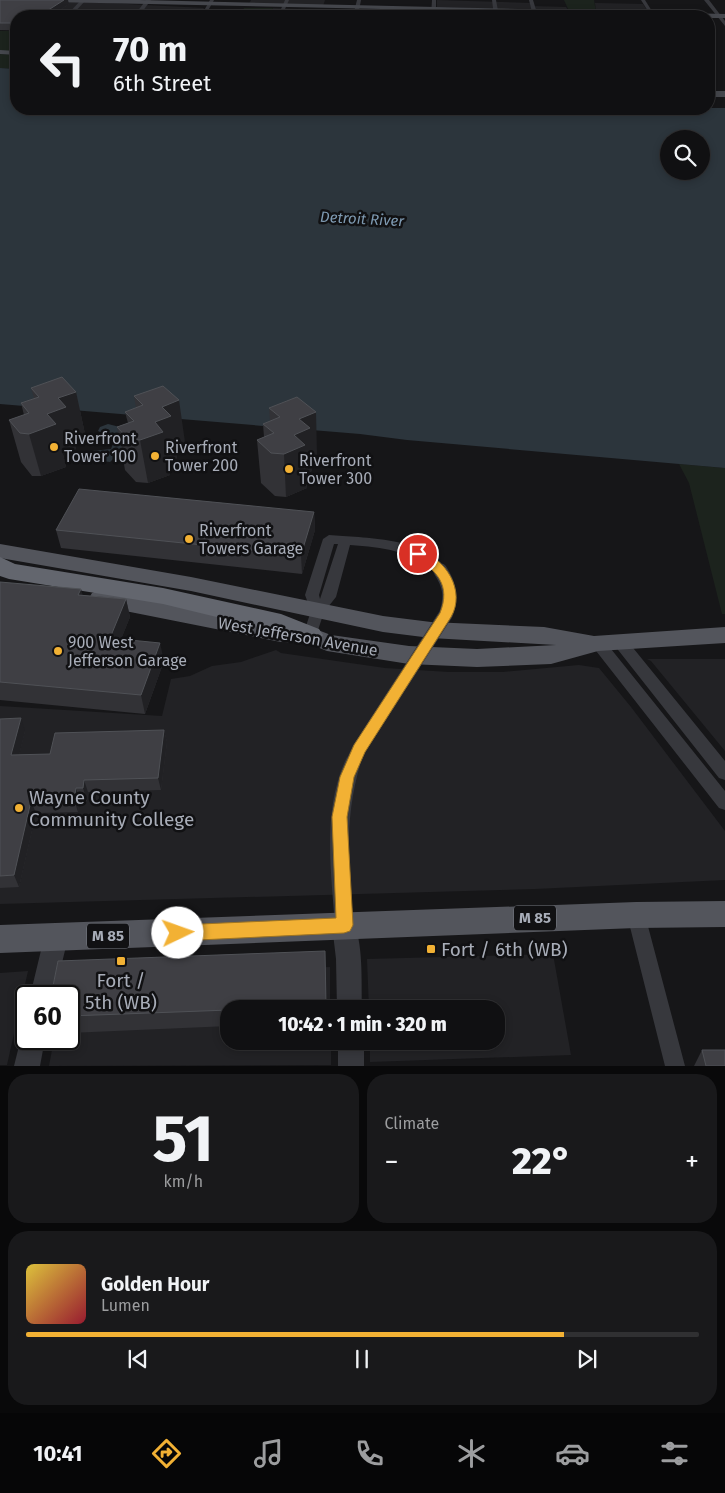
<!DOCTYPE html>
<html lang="en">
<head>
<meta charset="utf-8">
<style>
	:root { --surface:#101012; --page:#19191b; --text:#f1f3f6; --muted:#9c9d9f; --line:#303032; --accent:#f2b134 }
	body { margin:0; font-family:"Fira Sans",sans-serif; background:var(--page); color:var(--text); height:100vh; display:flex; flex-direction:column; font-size:19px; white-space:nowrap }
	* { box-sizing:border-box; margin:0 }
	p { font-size:16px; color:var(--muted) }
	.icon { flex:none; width:28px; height:28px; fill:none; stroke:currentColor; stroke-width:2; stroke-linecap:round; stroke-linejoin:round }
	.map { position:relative; height:1066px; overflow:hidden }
	.side { display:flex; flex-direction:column; gap:8px; padding:8px; background:#09090a; flex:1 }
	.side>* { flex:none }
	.hud { position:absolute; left:10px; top:10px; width:705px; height:105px; border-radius:20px; box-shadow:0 2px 8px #0003,0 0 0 1px var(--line); background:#101012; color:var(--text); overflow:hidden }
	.controls { position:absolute; left:660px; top:130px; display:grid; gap:10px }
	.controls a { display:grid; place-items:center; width:50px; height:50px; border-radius:50%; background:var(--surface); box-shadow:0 2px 8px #0003,0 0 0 1px var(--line); font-size:25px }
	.speed { position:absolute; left:15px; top:985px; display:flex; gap:10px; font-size:25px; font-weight:700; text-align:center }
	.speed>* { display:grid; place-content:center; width:65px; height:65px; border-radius:50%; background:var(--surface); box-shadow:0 2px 8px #0003,0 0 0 1px var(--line); line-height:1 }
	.speed .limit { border:2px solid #111; border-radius:8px; background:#fff; color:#111 }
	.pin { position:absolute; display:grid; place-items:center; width:42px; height:42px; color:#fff; margin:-21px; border:2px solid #fff; border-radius:50%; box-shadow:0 1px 5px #0007 }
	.me { position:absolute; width:55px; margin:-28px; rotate:87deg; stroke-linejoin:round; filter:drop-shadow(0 0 4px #0008) }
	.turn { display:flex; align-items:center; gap:18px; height:105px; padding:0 20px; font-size:22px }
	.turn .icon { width:65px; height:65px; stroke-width:2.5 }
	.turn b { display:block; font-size:35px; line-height:42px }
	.big { font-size:38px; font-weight:800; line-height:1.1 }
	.side .widget { flex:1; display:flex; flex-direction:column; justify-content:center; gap:8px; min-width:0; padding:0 18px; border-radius:20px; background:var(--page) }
	.side .dial { align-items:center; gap:0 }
	.dial b { font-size:65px; line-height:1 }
	.song { display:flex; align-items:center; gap:15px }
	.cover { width:60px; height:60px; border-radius:8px; background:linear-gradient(135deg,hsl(50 70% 55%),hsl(350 70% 35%)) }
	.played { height:5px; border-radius:2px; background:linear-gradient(90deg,var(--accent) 80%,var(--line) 80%) }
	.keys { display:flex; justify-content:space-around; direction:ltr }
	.heat { display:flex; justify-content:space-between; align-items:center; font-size:28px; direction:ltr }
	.side .tiles { flex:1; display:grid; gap:8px; grid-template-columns:1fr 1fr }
	.widget:last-child { grid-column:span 2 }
	.trip { position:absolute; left:220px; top:1000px; width:285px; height:50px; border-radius:20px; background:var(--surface); box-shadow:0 2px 8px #0003,0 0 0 1px var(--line); font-weight:800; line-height:50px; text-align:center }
	.menu { display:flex; height:80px; justify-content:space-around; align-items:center; background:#060607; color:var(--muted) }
	.menu .icon { width:35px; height:35px }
	.menu .current { color:var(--accent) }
	.menu b { font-size:22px; color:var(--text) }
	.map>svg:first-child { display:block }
</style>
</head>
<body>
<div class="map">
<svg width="725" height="1066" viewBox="0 0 725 1066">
	<rect width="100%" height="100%" fill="#161618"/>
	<path fill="#222225" d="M0,0H51L204,8L200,16H98L66,14L64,16H16V31L0,30Z
		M251,0H325L323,6L249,4Z
		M437,0L530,3L531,6L566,7L569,11L437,7Z
		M595,3L643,4L649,13L596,12Z
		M273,8L322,10L320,16H271Z
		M352,11L429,12L432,13L433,16L351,15Z
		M437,13L570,15L571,16H438Z
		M276,650L281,653L385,668L449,672H503L579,665L599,668L631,707L725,831V880L535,889L0,904V706L162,716L171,679L190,676L212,666L241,662Z
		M647,659H725V751L651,661Z
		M553,954L571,1055L370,1062V1041H496V1009H369L367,959Z
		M330,967V1009H229V1041H331V1065L49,1066L54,1039H69V996L66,974Z
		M28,971L7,1065H0V973Z"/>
	<path fill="#1c231d" d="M564,0H594L596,12L569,11Z
		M244,8H273L271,16H240Z
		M0,31H16V51H0Z
		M0,54L16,55V69L0,68Z
		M330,455L359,458L356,469L326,466Z
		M679,464L725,468V614H722L689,483Z"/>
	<path fill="#2c353c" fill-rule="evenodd" d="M0,68L16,69V109L725,108V468L407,440L360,434L0,404ZM669,139H701V171H669Z
		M108,424L120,427L128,450L118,454L110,462L79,458L78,455L82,452L111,449L115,439L98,431L100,427Z"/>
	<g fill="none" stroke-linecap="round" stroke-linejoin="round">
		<path fill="#37383d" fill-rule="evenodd" d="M81,0H86L71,16H66Z
			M146,0H151L139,16H134Z
			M210,0H214L205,16H201Z
			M285,0H289L282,16H278Z
			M357,0H361L358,16H353Z
			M432,0H436V16H431Z
			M492,0H496L499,16H494Z
			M529,0H533L537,13L532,12Z
			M641,0H645L655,16H651Z
			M704,0H709L725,21V26Z
			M329,535C363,538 426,537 447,570L445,573H435C411,551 383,547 350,545L336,597L324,612L315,639H305L303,635L311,611L305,595L323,539ZM334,544H338L320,599L319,595Z
			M620,637L625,638L725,761V780L719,778L615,646L613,642L615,638Z
			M598,638L603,639L725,791V810L719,808L593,647L591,643L593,639Z
			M353,755L359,757L361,762C344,816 348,869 353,925L350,931L344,934L338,931L335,925C331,871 322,807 347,757Z
			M636,907L642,909L645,915L685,1066H665L627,915L630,909Z"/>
		<path fill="#37383d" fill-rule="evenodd" d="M344,914L352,917C364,944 361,980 362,1009H337L336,959L332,925L336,917Z
			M56,927L64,930L68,938L54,996H30L44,938L48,930Z
			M26,1029V1039H45L40,1066H14L23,1030Z
			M338,1041H364V1066H338Z"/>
		<path fill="#45474d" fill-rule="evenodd" d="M49,0H140L725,14V18H709V16L52,2Z
			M0,50L16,51V55L0,54Z
			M709,91H725V97H709Z"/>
		<path fill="#53555c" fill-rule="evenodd" d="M0,544L191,577L383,616L431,622L544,627L594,636L725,627V643L598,651L551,664L477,667L409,664L327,651L307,643L281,642L100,606L92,603L89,598L92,593L100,590L281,626L310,627L331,635L409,646L477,649L556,645L431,638L383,632L191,591L0,558Z
			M725,901V927L636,928L0,953V925L636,902Z"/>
		<path fill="#63666e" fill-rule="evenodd" d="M0,557L15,564L163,588L281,614L319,629L323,635L319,641L310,644L275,631L163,604L9,579L0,576Z"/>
		<path stroke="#37383d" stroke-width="14" d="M353,762L359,749L446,614C452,597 450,585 440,570"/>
	</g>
	<path fill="#323236" d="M0,0L69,4L51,16H16V30H0Z
		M31,388L76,392L85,434L73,438L76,449L63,454L66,467L41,476H32L21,462L9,420L24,415L21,403L34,398Z
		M134,396L185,442L176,446L177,458L168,462L170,475L148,483L136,482L125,470L117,427L128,423L125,412L136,408Z
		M297,397L317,454L312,457V471L306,473L307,488L286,497L275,496L261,483L257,440L264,437L263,424L270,421L269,408Z
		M314,512L315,530L302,574L61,548L56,530Z
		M0,582L82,595L126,599L130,617L121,639L164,661L145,714L0,700Z
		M0,719L25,731L19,755L50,754L164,730L167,742L161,790L88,792L87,801H80L78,812L36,813L19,887L0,888Z
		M326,968V1009H229V1026L69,1033V996Z
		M702,1050L725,1066H694Z"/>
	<path fill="#212124" d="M64,0H68L69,4L51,16H39Z
		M76,392L85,434L73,438L76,449L63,454L66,467L41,476L29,434L47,414L58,398Z
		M179,400L185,442L176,446L177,458L168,462L170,475L148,483L140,440L155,422L162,407Z
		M316,412L317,454L312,457V471L306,473L307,488L286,497L284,454L294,435L299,419Z
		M314,512L315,530L302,574L301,555Z
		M81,589L86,607L78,595Z
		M126,599L130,617L114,657L110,638Z
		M160,643L164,661L145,714L141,695Z
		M21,718L25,731L16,768L11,755Z
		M164,730L167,742L161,790L158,778Z
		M84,780L88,792L87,801L83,788Z
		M76,788L80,801L78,812L74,800Z
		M31,801L36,813L19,887L14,875Z
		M325,951L326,968V1009Z"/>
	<path fill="#3f3f44" stroke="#4f5156" d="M0,0H64L39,16H16V23H0Z
		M62,377L76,392L58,398L66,407L47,414L56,424L29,434L20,433L9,420L29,413L21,403L39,397L31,388Z
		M163,386L179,400L162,407L171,416L155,422L163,432L140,440L128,439L117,427L134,421L125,412L143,405L134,396Z
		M297,397L316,412L299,419L310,428L294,435L305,445L284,454L271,453L257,440L274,433L263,424L280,417L269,408Z
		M79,489L314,512L301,555L56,530Z
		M0,582L81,589L78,595L126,599L110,638L160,643L141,695L0,682Z
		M21,718L11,755L50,754L55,733L164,730L158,778L84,780L83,788H76L74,800L31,801L14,875L0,876V719Z
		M325,951L326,1006L256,1009H229V1010L69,1016V996H51L58,961Z
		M702,1050H725V1066H706Z"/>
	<path fill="#f2b134" stroke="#9d7322" d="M418,550C446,558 466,591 451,617L365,752L354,777L347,817L353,925L350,931L344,933L178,941L172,939L169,933L172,928L178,925L336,918L332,817L340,777L354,745L440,613C451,585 437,571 414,556L412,554L414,551Z"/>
	<g fill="#f2b134" stroke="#111113" stroke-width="2">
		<circle cx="54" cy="447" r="5"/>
		<circle cx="155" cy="456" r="5"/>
		<circle cx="289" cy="469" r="5"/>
		<circle cx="189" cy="539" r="5"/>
		<circle cx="58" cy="651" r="5"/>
		<circle cx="19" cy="808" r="5"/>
		<rect x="426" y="944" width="10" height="10" rx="2.5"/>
		<rect x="116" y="956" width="10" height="10" rx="2.5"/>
	</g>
	<g text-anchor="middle" stroke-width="5" stroke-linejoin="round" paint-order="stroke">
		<g font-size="15" font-style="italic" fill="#7f9bb3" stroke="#111113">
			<text transform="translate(362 219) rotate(3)" y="5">Detroit River</text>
		</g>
		<g fill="#111113" stroke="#7b7e86" stroke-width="1">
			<rect x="514" y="905.5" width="42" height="25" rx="4"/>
			<rect x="87" y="923.5" width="42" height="25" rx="4"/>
		</g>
		<g font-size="15" font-weight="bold" fill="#a8adb8">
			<text x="535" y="923">M 85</text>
			<text x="108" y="941">M 85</text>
		</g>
		<g font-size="16" fill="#a8adb8" stroke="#111113" text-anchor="start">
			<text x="64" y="444">Riverfront<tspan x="64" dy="18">Tower 100</tspan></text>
			<text x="165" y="453">Riverfront<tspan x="165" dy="18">Tower 200</tspan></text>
			<text x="299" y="466">Riverfront<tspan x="299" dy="18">Tower 300</tspan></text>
			<text x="199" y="536">Riverfront<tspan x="199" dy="18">Towers Garage</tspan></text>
			<text x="68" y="648">900 West<tspan x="68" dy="18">Jefferson Garage</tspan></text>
		</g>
		<g font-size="16" fill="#a8adb8" stroke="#111113">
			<text transform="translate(298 636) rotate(10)" y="6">West Jefferson Avenue</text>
		</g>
		<g font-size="19" fill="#a8adb8" stroke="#111113" text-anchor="start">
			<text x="29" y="804">Wayne County<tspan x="29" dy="22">Community College</tspan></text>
			<text x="441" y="956">Fort / 6th (WB)</text>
			<text x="121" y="987" text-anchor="middle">Fort /<tspan x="121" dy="22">5th (WB)</tspan></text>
		</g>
	</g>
</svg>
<div class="controls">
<a><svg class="icon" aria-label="search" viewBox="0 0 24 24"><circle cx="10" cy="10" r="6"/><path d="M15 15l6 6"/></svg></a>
</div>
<div class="speed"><div class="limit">60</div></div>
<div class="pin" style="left:418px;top:554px;background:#d93025"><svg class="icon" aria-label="arrive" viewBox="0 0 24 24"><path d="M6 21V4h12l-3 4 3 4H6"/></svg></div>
<svg class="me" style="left:178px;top:933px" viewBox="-20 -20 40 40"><circle r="19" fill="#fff"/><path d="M0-13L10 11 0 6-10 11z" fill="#f2b134"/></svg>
<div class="trip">10:42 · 1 min · 320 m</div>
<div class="hud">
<div class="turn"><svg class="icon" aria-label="left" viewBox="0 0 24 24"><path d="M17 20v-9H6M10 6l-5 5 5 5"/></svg><div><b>70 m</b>6th Street</div></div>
</div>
</div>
<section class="side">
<div class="tiles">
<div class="widget dial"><b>51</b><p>km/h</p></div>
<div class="widget"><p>Climate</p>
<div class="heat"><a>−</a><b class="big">22°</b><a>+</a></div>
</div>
<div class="widget">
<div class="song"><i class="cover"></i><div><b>Golden Hour</b><p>Lumen</p></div></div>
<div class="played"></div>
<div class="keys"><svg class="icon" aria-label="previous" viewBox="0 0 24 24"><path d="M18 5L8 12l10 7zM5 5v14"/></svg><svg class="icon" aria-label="pause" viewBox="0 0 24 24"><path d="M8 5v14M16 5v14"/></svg><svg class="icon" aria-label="next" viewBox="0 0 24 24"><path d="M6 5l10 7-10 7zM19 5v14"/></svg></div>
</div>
</div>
</section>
<nav class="menu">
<b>10:41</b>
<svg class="icon current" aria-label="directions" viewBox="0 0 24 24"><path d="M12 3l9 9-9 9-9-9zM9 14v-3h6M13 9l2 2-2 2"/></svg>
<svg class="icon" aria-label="music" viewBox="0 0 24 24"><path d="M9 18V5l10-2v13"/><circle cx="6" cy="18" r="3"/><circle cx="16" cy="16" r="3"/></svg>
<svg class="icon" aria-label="phone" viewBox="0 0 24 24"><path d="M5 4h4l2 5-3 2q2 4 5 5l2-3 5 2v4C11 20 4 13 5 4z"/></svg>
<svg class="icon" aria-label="climate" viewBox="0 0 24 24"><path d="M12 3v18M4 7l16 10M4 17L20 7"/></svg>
<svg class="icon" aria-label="car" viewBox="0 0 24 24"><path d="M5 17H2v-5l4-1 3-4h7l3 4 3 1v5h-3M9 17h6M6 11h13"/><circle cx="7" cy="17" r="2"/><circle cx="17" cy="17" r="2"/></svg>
<svg class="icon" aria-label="filters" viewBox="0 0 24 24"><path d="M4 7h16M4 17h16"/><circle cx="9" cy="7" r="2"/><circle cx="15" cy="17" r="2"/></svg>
</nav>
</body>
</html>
